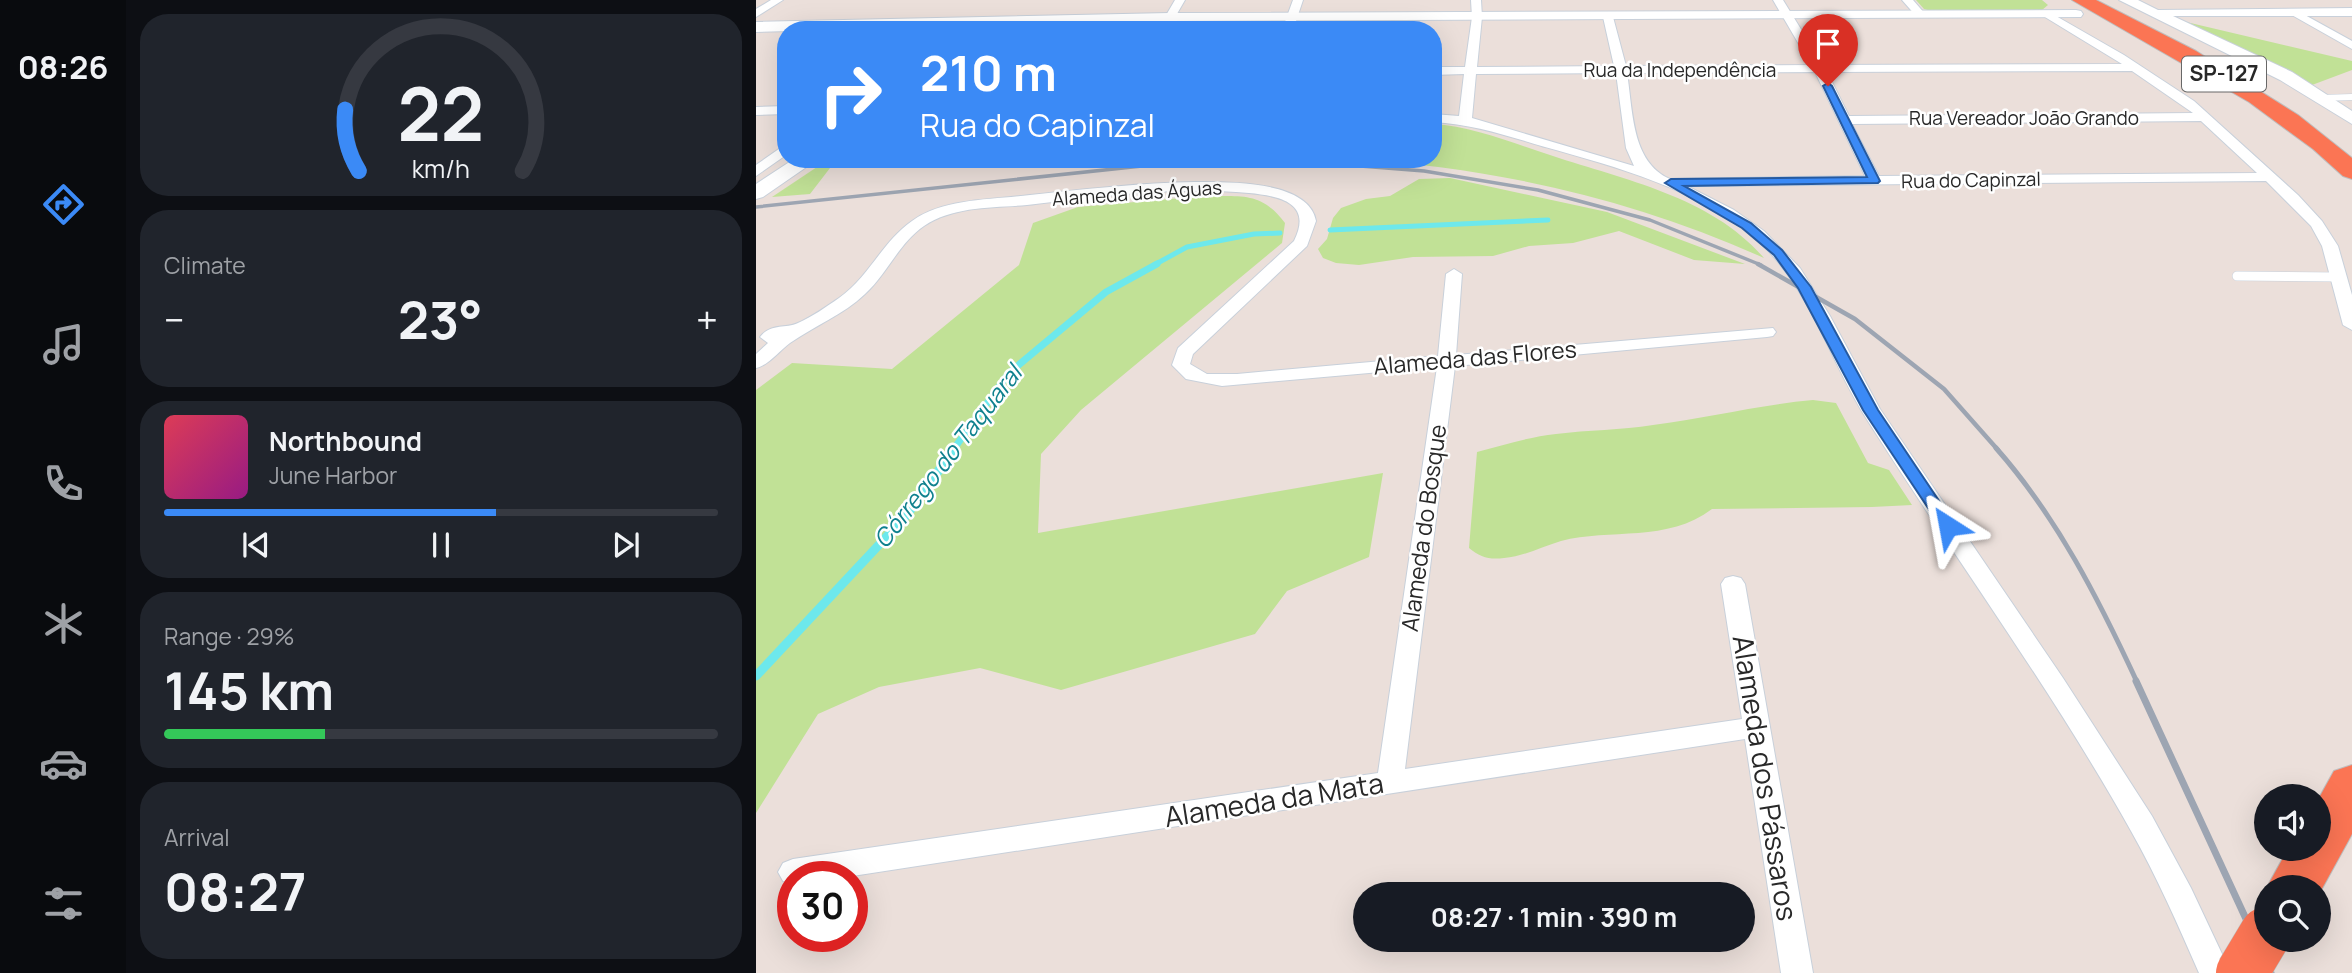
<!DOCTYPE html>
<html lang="en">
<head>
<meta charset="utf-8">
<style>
	:root { --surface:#171b24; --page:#20242c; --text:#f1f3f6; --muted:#9ea1a6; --line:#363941; --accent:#3b8af6 }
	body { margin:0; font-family:Manrope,sans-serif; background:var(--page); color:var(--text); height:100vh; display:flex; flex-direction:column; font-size:26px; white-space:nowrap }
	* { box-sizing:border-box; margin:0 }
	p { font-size:23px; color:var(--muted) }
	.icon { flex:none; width:38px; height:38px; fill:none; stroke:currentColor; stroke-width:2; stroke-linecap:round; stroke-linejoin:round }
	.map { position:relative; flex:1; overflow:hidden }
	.details { display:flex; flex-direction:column; gap:14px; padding:14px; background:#0d0f14; width:630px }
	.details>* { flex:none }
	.guide { position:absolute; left:21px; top:21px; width:665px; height:147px; border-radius:28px; box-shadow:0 7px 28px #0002; background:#3b8af6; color:#fff; overflow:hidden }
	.tools { position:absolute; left:1498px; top:784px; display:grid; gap:14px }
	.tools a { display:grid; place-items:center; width:77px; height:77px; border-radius:50%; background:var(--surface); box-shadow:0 7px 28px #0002; font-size:35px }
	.speed { position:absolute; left:21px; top:861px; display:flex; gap:14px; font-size:35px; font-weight:700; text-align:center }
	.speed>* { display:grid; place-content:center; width:91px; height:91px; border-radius:50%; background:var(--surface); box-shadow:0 7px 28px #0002; line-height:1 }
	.speed .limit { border:10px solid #d22; background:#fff; color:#111 }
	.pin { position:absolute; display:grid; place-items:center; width:60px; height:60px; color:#fff; margin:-72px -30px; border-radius:50% 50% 50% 0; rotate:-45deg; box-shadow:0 0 7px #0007 }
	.pin .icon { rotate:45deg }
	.me { position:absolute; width:77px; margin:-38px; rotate:326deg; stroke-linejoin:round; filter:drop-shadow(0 0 5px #0008) }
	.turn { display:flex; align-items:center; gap:24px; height:147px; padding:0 28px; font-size:32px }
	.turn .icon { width:91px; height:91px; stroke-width:2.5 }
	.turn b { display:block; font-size:49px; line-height:60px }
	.big { font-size:52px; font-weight:700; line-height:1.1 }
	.details .tile { flex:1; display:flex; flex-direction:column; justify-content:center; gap:10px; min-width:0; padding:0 24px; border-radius:28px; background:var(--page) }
	.details .dial { align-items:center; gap:0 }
	.dial svg { height:182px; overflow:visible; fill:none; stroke:var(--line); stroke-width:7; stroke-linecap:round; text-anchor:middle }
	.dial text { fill:var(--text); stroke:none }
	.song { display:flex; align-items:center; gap:21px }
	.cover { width:84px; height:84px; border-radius:10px; background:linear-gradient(135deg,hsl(350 70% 55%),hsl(310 70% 35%)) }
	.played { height:7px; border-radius:4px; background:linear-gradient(90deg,var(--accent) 60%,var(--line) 60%) }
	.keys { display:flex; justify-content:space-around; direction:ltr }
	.heat { display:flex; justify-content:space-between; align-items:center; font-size:38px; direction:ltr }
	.charge { height:10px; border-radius:5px; background:linear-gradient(90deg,#34c759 29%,var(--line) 0) }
	.trip { position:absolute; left:597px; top:882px; width:402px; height:70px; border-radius:35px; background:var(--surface); box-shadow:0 7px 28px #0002; font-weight:700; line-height:70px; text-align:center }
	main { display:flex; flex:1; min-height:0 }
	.tab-bar { display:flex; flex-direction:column; width:126px; justify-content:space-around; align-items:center; background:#090b0e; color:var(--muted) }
	.tab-bar .icon { width:49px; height:49px }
	.tab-bar .on { color:var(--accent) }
	.tab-bar b { font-size:32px; color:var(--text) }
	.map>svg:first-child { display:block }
</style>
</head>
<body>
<main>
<nav class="tab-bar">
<b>08:26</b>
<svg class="icon on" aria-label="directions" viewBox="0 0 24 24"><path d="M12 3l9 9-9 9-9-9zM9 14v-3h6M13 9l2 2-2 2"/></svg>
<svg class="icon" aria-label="music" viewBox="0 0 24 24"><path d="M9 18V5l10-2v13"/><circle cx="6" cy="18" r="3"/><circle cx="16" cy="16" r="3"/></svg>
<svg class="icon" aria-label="phone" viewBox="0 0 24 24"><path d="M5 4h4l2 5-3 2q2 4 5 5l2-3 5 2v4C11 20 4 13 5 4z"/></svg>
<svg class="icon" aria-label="climate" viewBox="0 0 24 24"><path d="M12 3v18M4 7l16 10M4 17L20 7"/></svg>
<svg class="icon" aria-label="car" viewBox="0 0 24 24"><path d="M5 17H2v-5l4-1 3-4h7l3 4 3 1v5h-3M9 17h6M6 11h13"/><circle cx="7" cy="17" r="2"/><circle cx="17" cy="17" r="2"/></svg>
<svg class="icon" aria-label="filters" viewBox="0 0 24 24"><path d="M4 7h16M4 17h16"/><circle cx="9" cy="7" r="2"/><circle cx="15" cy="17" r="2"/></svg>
</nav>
<section class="details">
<div class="tile dial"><svg viewBox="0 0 100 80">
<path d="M14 69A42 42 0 1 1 86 69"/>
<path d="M14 69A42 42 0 0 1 8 42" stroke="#3b8af6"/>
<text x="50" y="56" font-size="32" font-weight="700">22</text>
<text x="50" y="72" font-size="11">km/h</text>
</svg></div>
<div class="tile"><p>Climate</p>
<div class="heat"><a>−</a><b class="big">23°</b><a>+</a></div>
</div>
<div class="tile">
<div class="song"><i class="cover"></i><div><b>Northbound</b><p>June Harbor</p></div></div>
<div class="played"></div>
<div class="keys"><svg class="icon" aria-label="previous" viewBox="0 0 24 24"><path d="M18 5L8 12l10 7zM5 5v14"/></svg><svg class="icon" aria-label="pause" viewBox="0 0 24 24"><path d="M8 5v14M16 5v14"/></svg><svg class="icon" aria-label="next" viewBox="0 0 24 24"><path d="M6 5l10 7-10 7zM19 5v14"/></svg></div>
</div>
<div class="tile"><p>Range · 29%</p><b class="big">145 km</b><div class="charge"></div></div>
<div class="tile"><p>Arrival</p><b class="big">08:27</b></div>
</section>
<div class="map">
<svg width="1596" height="973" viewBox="0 0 1596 973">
	<rect width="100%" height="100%" fill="#ebdfda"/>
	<path fill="#c1e196" d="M1160,0H1286L1292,5L1286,10L1275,12L1175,11L1168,9Z
		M1426,21L1596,61V70L1556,85Z
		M677,124C717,126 759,144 797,156C869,180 956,197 1008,258C877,199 740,168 597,159H677Z
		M73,159H84L74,168L54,194L16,197Z
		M694,178L851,212L989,264L938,260L863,231L817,243L773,246L737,256L657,257L603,265L580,263L567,258L562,249L571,239L577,218L585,208L610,199L634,196L663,179Z
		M448,196C485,197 505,191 529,223L526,243L325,410L285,454L282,533L627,473L613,557L531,591L499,634L305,690L224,668L123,687L62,714L0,813V390L36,363L136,369L263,265L277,223L322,207Z
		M1057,400L1080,403L1112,463L1133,470L1156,505L1116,507L956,509C912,543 854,528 805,541C785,547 769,556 748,558C733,560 724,557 713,548L721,452C747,445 773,437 800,434C832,430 865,430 897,425C951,418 1002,405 1057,400Z"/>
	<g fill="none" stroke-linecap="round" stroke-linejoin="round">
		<path stroke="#6de8ec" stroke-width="5" d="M574,230L792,220
			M398,265L431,247L498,234L524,233"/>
		<path stroke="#6de8ec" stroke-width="7" d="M197,450L253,373L350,292L401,264"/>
		<path stroke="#6de8ec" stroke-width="9" d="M0,676L150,516L199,448"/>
		<defs>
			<path id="lane-far1" d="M1566,98L1596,97"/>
			<path id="lane" d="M1481,276L1582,277"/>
			<path id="street" d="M15,0H27L0,17V9Z
				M419,0H429L418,19H410L409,17Z
				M537,0H547L537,30H526Z
				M715,0H725L726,17L721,67L858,66L847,17L852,14L857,17L870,66L1055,65L1017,0H1027L1067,65L1366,64L1284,14L1293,12L1368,55L1438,101L1542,195L1566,221L1582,246L1596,295V330L1587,325L1566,246L1555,226L1510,181L931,186L978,210L1008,231L1044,268L1074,316L1124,409L1307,678L1396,816L1435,888L1475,973H1443C1422,925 1401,877 1375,831C1295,688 1197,556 1110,418C1073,359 1053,285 999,238C941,189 861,167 789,147C752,136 716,124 677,122V114L703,116L708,74L677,75V67H709L716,17ZM1376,71L1437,113L1093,116L1071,72ZM1059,72L1109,176L914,179C875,162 877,110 871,73ZM860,73L870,148L878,166L716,118L720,74ZM1445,121L1501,173L1123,176L1096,124Z
				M1146,0H1157L1170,15L1161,17Z
				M1538,9L1596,41V49L1534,14L1533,12Z
				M30,106V114L0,115V107Z
				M30,144V155L0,176V165Z
				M324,159H338V160L331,164Z
				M439,182C471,182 553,180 560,221L551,246L437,354L434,364L451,374H481L682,356L690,274L698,269L706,274L700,355L1017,328L1020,332L1017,336L1011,337L699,366L649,769L986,719L965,584L969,578L977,576L985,578L989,584L1057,973H1025L989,739L90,877H37V885L27,881L22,872L27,863L37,859L622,773L681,367L466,386L430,379L416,365L422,348L538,241C557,203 524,196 493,193C419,186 345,196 271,205C237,208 197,206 168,226C143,243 131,274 109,294C87,315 58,326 34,343C23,351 13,365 0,368V354L12,343L4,337C15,323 29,329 42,323C56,317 70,307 83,298C113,277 126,242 156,221C188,198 236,200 274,195C329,189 384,183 439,182Z"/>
			<path id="secondary" d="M1363,0H1382L1402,10L1596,8V16H1417L1536,72L1596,111V124L1524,80Z
				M1320,10L1325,11L1327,14L1325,17L414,21L0,32V22L414,13Z
				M38,159H62L7,197L0,199V184Z"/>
			<path id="highway" d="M1316,0H1340L1440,51L1542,115L1596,158V179L1587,176L1557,149L1493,102Z
				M1596,765V834L1563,894V887H1511L1532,849H1563V798L1578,771Z"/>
		</defs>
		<use href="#lane-far1" stroke="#c8d0da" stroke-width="7"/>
		<use href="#lane" stroke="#c8d0da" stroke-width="10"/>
		<use href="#street" stroke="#c8d0da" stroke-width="2"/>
		<use href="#secondary" stroke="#c8d0da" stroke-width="2"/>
		<use href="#highway" stroke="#bebebe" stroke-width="2"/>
		<use href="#lane-far1" stroke="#fff" stroke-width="6"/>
		<use href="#lane" stroke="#fff" stroke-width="9"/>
		<use href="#street" fill="#fff" fill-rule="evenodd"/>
		<use href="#secondary" fill="#fff" fill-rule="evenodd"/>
		<use href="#highway" fill="#fb7554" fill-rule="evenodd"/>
		<path stroke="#9da5b2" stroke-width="3.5" d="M0,207L386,166L553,162L668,171L782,190L894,220L1005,265"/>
		<path stroke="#9da5b2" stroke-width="4.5" d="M1002,264L1099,319L1188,389L1242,450"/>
		<path stroke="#9da5b2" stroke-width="5" d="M1240,448C1301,517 1343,600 1381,682"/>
		<path stroke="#9da5b2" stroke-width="7" d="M1380,681L1515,973"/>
		<defs>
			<path id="highway-bridge" d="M1486,973L1510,933"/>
		</defs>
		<use href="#highway-bridge" stroke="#bebebe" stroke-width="53" stroke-linecap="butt"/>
		<use href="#highway-bridge" stroke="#fb7554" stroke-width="52"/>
	</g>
	<path fill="#3b8af6" stroke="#265aa0" stroke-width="2" d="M1072,83L1076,86L1124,181L1122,183L928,186L995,223L1026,250L1055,287L1122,410L1200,526L1198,529H1186L1107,410L1042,288L1018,255L986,228L909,183L915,179L1111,177L1067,86Z"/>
	<g text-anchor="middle" stroke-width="5" stroke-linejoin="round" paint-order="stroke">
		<g font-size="19" fill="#282828" stroke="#fff">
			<text x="924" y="77">Rua da Independência</text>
			<text x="1268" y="125">Rua Vereador João Grando</text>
			<text transform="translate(1215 180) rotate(-1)" y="7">Rua do Capinzal</text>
			<text transform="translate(381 193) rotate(-4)" y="7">Alameda das Águas</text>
		</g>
		<rect fill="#fff" stroke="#686868" stroke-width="2" x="1426" y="56.5" width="84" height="35" rx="5"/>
		<g font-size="21" font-weight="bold" fill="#282828">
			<text x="1468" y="81">SP-127</text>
		</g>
		<g font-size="23" fill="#282828" stroke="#fff">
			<text transform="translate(719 358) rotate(-5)" y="8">Alameda das Flores</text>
			<text transform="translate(668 528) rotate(-82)" y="8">Alameda do Bosque</text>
		</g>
		<g font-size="24" font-style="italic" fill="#0f818e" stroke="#fff">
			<text transform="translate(192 457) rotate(-52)" y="8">Córrego do Taquaral</text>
		</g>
		<g font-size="28" fill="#282828" stroke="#fff">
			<text transform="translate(1009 778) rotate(81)" y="10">Alameda dos Pássaros</text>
			<text transform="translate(518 800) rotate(-9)" y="10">Alameda da Mata</text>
		</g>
	</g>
</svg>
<div class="tools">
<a><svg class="icon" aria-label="sound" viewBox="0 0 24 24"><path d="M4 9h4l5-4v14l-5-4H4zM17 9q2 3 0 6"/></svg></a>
<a><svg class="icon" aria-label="search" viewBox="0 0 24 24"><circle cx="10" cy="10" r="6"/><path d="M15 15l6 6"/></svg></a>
</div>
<div class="speed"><div class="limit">30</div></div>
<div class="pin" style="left:1072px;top:86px;background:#d93025"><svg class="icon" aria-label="arrive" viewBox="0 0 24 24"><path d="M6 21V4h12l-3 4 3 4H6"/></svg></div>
<svg class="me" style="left:1192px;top:526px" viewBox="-20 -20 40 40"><path d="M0-17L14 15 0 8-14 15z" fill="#3b8af6" stroke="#fff" stroke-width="4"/></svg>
<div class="trip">08:27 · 1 min · 390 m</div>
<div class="guide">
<div class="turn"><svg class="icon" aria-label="right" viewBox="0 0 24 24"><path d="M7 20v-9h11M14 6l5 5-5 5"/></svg><div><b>210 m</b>Rua do Capinzal</div></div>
</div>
</div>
</main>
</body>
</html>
